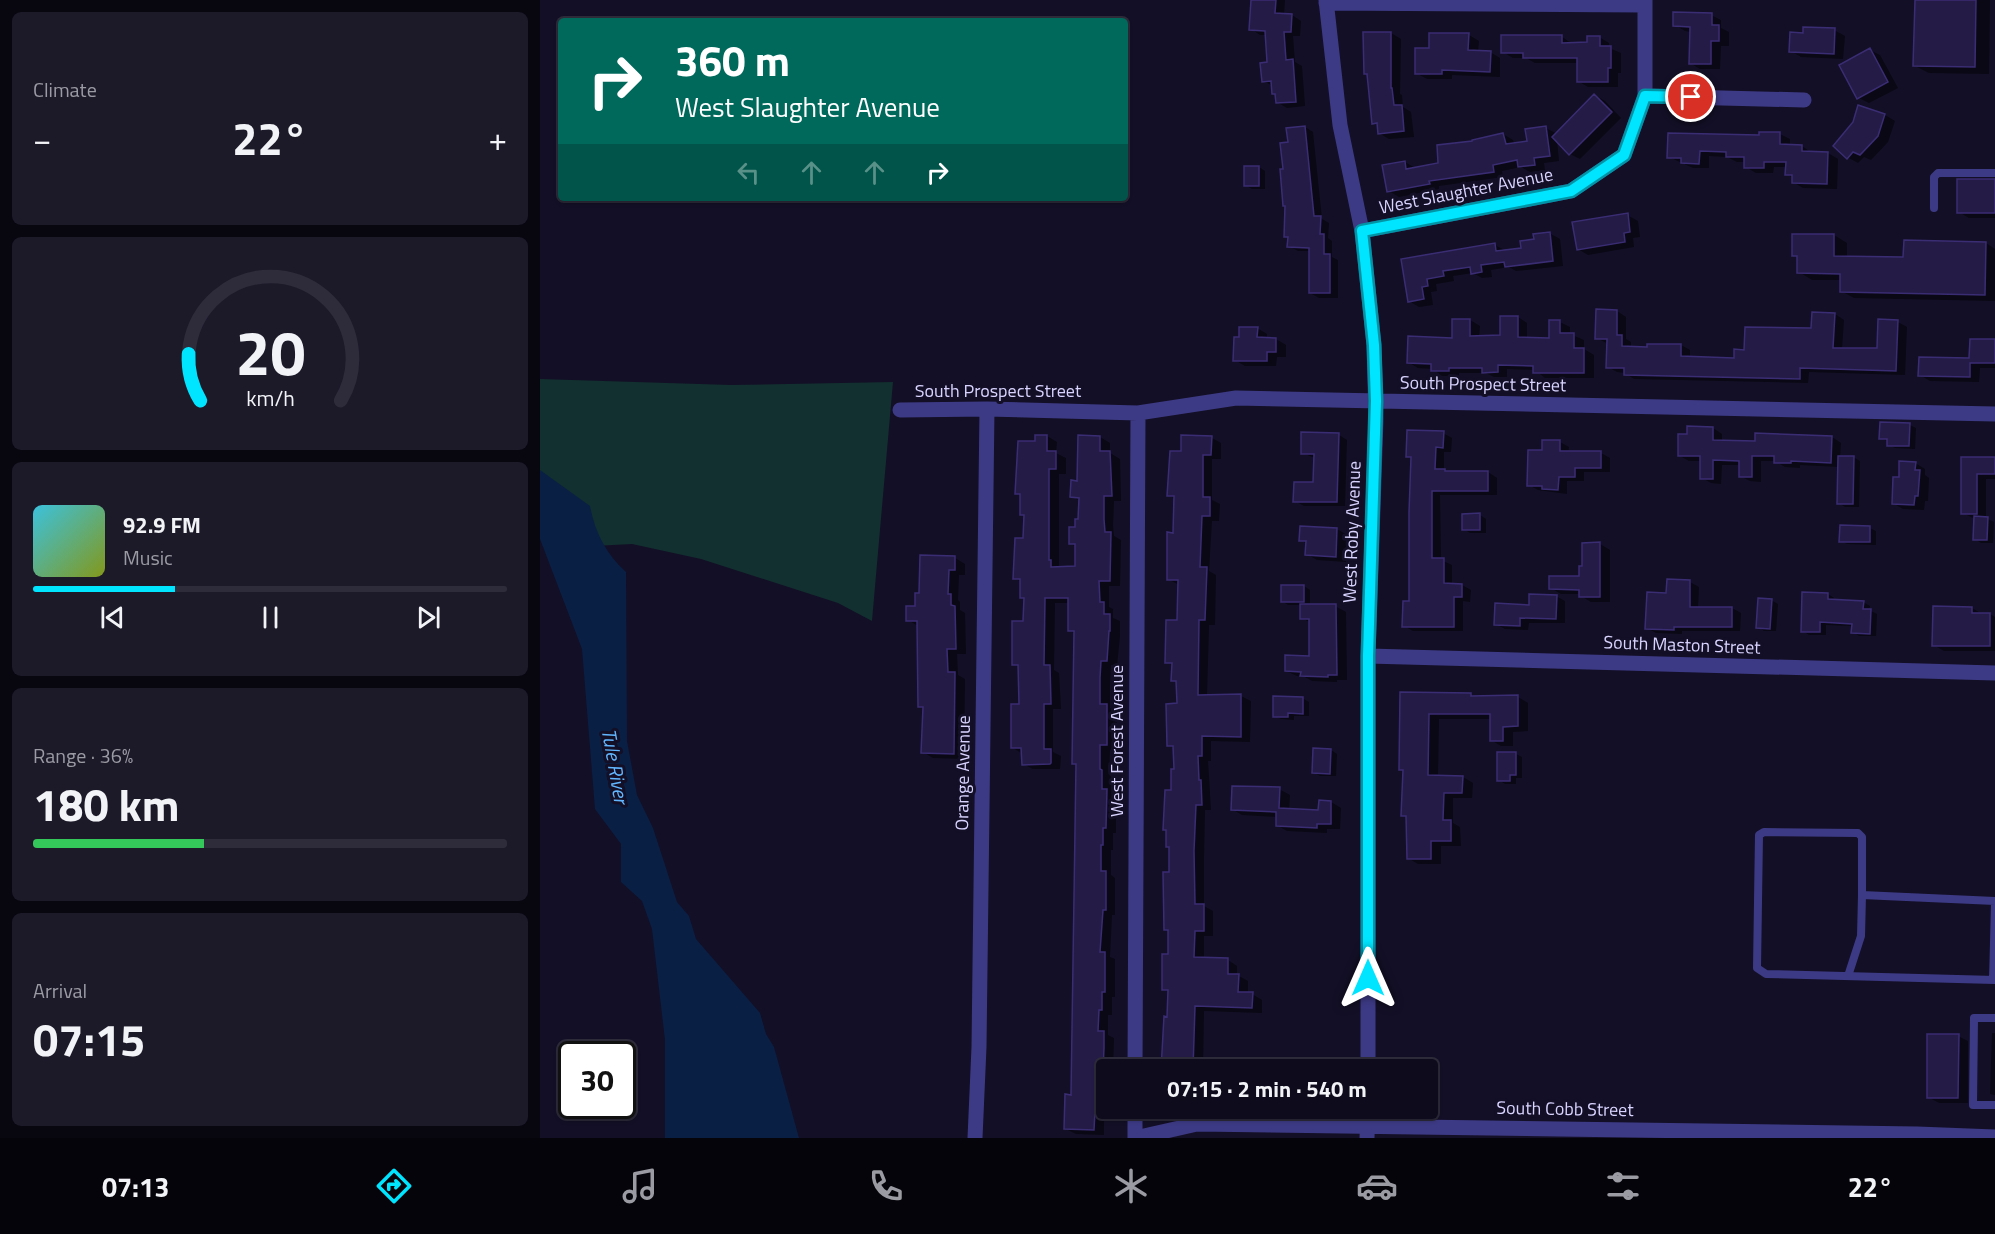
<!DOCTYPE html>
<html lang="en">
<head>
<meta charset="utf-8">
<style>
	:root { --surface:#0e0b1c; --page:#1c1929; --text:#f1f3f6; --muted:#9b9ba3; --line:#2e2b3b; --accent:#00e5ff }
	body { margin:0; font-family:"Titillium Web",sans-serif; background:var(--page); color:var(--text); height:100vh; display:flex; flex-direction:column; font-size:22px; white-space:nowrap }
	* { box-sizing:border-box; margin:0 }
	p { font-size:20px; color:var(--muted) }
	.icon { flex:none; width:33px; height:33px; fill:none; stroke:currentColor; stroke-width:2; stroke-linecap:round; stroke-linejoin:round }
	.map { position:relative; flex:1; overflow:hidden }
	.details { display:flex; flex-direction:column; gap:12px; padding:12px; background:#08060f; width:540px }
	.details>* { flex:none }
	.hud { position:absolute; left:18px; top:18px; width:570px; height:183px; border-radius:6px; box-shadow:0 2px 4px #0004,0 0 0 2px var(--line); background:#00695c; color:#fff; overflow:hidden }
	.speed { position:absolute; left:18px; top:1041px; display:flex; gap:12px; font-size:30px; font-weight:700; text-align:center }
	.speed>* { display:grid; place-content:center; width:78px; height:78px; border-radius:50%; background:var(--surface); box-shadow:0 2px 4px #0004,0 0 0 2px var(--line); line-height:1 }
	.speed .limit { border:3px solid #111; border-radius:9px; background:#fff; color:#111 }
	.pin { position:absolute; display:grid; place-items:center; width:51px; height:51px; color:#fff; margin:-26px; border:3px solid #fff; border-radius:50%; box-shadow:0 2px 6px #0007 }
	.me { position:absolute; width:66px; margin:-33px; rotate:0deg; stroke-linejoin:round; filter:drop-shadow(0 0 4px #0008) }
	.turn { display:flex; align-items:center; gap:21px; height:126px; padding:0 18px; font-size:27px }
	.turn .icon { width:78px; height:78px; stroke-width:2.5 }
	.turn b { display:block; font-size:42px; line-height:51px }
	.lanes { display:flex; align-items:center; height:57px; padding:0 18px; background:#0003; justify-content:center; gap:30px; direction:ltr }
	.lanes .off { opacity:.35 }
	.big { font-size:45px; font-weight:700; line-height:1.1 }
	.details .tile { flex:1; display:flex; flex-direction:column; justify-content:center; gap:9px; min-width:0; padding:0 21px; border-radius:9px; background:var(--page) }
	.details .dial { align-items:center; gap:0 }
	.dial svg { height:156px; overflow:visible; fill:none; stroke:var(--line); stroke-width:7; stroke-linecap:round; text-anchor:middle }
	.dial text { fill:var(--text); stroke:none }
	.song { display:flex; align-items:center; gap:18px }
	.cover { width:72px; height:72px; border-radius:9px; background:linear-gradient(135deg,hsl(190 70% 55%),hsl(70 70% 35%)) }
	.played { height:6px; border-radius:3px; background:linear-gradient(90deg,var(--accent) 30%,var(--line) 30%) }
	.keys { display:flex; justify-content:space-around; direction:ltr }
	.heat { display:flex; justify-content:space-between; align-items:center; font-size:33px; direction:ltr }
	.charge { height:9px; border-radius:4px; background:linear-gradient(90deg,#34c759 36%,var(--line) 0) }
	.trip { position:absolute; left:556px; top:1059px; width:342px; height:60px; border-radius:6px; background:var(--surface); box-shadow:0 2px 4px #0004,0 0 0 2px var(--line); font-weight:700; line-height:60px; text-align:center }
	.tabs { display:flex; height:96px; justify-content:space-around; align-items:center; background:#06040b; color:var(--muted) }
	.tabs .icon { width:42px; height:42px }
	.tabs .on { color:var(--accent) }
	.tabs b { font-size:27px; color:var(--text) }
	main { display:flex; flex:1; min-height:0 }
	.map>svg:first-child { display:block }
</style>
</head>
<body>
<main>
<section class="details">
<div class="tile"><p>Climate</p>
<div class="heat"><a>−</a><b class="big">22°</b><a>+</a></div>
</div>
<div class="tile dial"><svg viewBox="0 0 100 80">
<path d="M14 69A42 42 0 1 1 86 69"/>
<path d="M14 69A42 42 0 0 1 8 45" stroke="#00e5ff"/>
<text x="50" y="56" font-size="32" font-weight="700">20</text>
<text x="50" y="72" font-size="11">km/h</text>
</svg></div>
<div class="tile">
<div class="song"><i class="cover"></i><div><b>92.9 FM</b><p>Music</p></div></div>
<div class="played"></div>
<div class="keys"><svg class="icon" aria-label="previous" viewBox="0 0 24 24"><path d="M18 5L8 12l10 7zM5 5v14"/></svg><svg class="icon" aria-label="pause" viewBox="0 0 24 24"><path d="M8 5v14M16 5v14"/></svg><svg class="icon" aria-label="next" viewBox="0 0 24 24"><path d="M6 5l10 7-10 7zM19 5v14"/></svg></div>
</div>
<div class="tile"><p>Range · 36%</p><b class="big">180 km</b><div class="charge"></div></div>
<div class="tile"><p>Arrival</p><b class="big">07:15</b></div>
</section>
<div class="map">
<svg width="1455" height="1138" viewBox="0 0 1455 1138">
	<rect width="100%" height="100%" fill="#130f26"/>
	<path fill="#12302f" d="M0,379L191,385L353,382L332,621L298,603L161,559L92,544L54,546L0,491Z"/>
	<path fill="#0a1f44" d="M0,470L50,506C55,532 66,554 86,572L87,741L97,795L113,828L137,902L149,916L156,939L220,1013L226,1034L234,1047L259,1138H125V1040L112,929L102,901L81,882V844L55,809L42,649L0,539Z"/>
	<path fill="#0007" d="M712,0H745L744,15H752L761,21L760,36H753L755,62L762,66L765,106L747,108L737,102L733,86L723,81L729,63L727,35H720L711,29Z
		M1376,0H1450L1449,74L1389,73L1375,66Z
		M1171,15L1181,20V28L1189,32V46H1181L1180,69H1160L1150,63L1151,32L1145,31L1135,25Z
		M1294,30L1305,36L1303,59L1261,57L1251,51L1264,34Z
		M851,33L861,39L860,94L862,95L863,107L871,112L874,137L849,139L839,133V126L834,123Z
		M929,35L939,41L938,52H950L960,58V77L912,75V79H887L876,73L891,50Z
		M1021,36L1032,44H1048L1059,37L1069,43V48L1081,53V73H1078V87H1048L1038,81V63H995L986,58H973L963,52Z
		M1330,50L1340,55L1358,88L1329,103L1319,98Z
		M1055,95L1065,101L1081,118L1040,159L1030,154L1017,140L1019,161L1004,163L1005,170L990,172L981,167L962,171L963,177L899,186V189L859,197L849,191L865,162L875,168L900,164L934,143L963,134L973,140L974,144L988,143L1006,128L1017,134Z
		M1345,115L1355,121L1348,142L1331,160L1324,157L1318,163L1307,157Z
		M765,127L773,132L782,219L789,223L788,238L792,241V257L798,260V298H779L770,293V251H758L749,246V238L746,236L745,171L749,143Z
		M1221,133L1240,134L1250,139V146H1262L1272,153H1288L1298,159L1297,189L1263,188L1253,182V178L1247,174V167H1234L1233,173H1216L1206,167V162H1197L1187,157L1169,156V168H1153L1129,157L1221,136Z
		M719,167L725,171V189H712L705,185Z
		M1455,181V218H1429L1419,212Z
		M1087,215L1098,221L1100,237L1093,238L1094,247L1048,255L1038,249Z
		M1009,233L1020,239L1023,266L976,271L969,267L951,270L952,277L942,278L933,273L913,276L914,281L896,284L897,291L891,292L893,305L879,307L869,301L862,260L955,245L966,251L982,249Z
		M1294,235L1307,243V258L1364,259L1365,241L1446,243L1455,249V301L1314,298L1301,291V280H1272L1259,272V258L1254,255Z
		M1077,311L1086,317V339L1091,342V348L1141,345L1150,350V358L1195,360L1205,351L1272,329L1295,314L1304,320L1302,349L1338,350L1339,321L1358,322L1367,327L1365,375L1269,372L1268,383L1094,379L1085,373L1077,372L1068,367V344L1057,338Z
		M978,317L987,323V339L1010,340L1020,322L1030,327V334L1044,340V349L1054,355V378H1005L995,370L967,369V377H954L946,373H919V376H902L893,369L878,368L868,362L914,339L930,320L940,326L939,337H962Z
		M717,328L727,334V339H736L746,345V357H737L736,366H705L695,360L700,338Z
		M1455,341V368H1440L1439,382L1390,381L1380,375L1430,359Z
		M1370,425L1376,428L1375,449L1355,448L1349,445V442L1341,438Z
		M1173,428L1182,434V442L1217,443L1292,437L1301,443L1300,457H1313L1320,461L1319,507H1305L1299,503V467L1260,465V468L1245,467L1235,461H1221V482L1210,481L1200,476L1201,465H1182L1181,484L1171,483L1162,478V461H1149L1140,456L1148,435Z
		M903,433L912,438L911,452H904V470L908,473L948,472L957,478V495H900L901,560L912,565V585H922L931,590L930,602L923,601V631H873L864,626L871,603L872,459L867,456Z
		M799,435L807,440L805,506H764L755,501L774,484L775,458L762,453Z
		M507,436L517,442L516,453L526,458V474H519V567L536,568V547L530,543L540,521V501L532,496L560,437L570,443V453L580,459L581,501H574L573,526L574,536L581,540L580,586H569V607L573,609V618L580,621V636L577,666L571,665L570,685V708L577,712V750H570L569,775L572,777L571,794L576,797V833H573V850H571V875L575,878V915H572L570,957L575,959V997H572V1015H568V1035L574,1038L573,1070H567V1116H564V1135L536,1134L526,1129L533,1096L538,765L534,763L535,634L530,630L529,603H515L514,670L519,673L521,709H513V752L521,756L520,769H493L483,764V754L473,748L480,705V668L473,664L485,623V599L481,597V582L475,578L485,539V516L482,514V497L476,493L497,442Z
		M672,438L681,443V459H672V500L680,504L679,521H672L669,571L676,575L675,625H669L667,696H701L711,701L710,742L671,741V761H668L671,810H665L664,857V906L673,911V936H664V959L688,960L697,966V975L708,981V994H712L722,1000V1013L664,1011L663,1070H623L629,992L624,989L630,956V932L626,929L630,874V848L627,846L635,771V749L628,745L638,705V683L633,680L634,666L627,662L639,622V585L628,579L635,534L636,499L628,495L642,452Z
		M1020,442L1029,447L1028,453H1061L1070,458V472H1044V481H1027V494L998,490L989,485L1003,452Z
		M1423,458L1455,459V479H1446V518L1454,522L1453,543H1441L1435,539V519L1423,513Z
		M1375,463L1385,469V475L1389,478L1388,501H1385L1384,510L1363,509L1353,503L1360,479Z
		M940,515L946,519V533H930L924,529Z
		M1330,528L1336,531V545L1307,544L1301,541Z
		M797,529L807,535L806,562L777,560L767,554V544L761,540Z
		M1043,544H1060L1070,550V602H1051L1041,596V594H1021L1011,588L1041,578L1044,567Z
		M415,558L425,564V575H419L418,600L420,602V610L425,613L426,654H417L418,675L425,679L424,759L393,758L383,752L384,709L379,706L378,626L368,620L376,608L380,595Z
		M1150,582L1159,587L1158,608H1192L1201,613L1200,631H1142V634L1116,633L1107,628L1128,594Z
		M764,586L770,590V606H795L806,612L807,680H797V682L772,681L765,677L757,676L746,671L771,657V623L762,618V605H748L742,601Z
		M1263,594H1288L1294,598V601L1323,602L1330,606L1329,610L1337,614L1336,636H1319L1313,632V626L1286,625V635H1269L1263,631Z
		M1016,596L1025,601V623H989L988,630L965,629L956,624L991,606Z
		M1231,600L1238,604L1236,631H1224L1218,627Z
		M1432,608L1442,614H1450L1455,617V651H1404L1394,645Z
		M862,694L978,697L988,703V731L973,732V746H961L951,740V719H899L898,777H923L933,783L932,798H913V823L920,827L921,846H901V864H878L868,858V818L863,815L864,771L861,769Z
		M762,698L769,702V716H754V720L741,719L735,716Z
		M791,750L797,754L796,776H780L773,772Z
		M976,754L982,757V778H976V784H965L959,780Z
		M739,789L750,795L749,810L780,811L791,802L801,808L800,829H787V833L747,831L737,825V817L702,815L692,809Z
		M1452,1033H1455V1095L1450,1094Z
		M1418,1036L1428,1041V1103H1399L1388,1097Z"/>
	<path fill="#241b47" stroke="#3b2d73" stroke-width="1.5" d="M711,0H736L735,13L752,14L751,32H744L746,60L753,59L756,102L736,103L735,94H732L731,81L722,82L720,63L727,62L725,31L709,30Z
		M1375,0H1436L1435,67L1373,66Z
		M1133,12L1172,13V25H1179V41H1171V64H1149L1150,27L1133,26Z
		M1263,27L1295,28L1294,54L1249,52L1250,32L1263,33Z
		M823,32H851V88H852L854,105H862L864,131L838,134L837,123L832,124L827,74H824Z
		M889,33H929L928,50L951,51L950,72L902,70V74H875V48H889Z
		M961,35H1022V43L1047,42V36H1060V46H1071V68H1068V82H1037V58H983V53H961Z
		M1330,48L1348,82L1317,99L1299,65Z
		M1054,94L1072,112L1029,155L1012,137Z
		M1318,105L1345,114L1338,136L1320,155L1313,152L1307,159L1293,146L1313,122Z
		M765,126L774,216H781L780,234H784V254H790V293H769V248L747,247L748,237H744L745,206H743L740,169H743L740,143L748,142L746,128Z
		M1006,126L1010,156L994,158L995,165L978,167L977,160L953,165L954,172L889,181L890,184L847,192L842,165L865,161L866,169L898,163L897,145L932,141V140L963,133L966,144L987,141L985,129Z
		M1219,132H1240V144L1262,145V151L1288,152L1287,184L1252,183V175H1245L1246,162H1224V168H1204V157H1186V152L1160,151L1159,164L1141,163V158H1127L1128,133L1219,135Z
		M704,166H719V186H704Z
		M1417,179H1455V213H1417Z
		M1088,213L1090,232L1084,233L1085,242L1037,250L1032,222Z
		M1010,232L1013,261L965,267L964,262L941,265L942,272L931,274L930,267L903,271L904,276L887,279L888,286L882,287L884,299L868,302L861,259L955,243L956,251L981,248L980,241L994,239L993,234Z
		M1252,234H1294V256L1363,257L1364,240L1446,242L1445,295L1300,292V274L1257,273V256H1252Z
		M1056,309L1077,310V335H1082V346L1107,347V344H1141V356L1194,358V349L1204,350L1205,327L1271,328L1272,312L1295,313L1293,348H1337L1338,319L1358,320L1356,371L1260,368V379L1084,375V368H1066L1067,339H1055Z
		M960,316H978V337L1009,338V320H1020V333H1034V348H1044V373H993V366L958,365V372L942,373V368H909V371H891V364L867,363L868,336L912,338V319H930V336L960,335Z
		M699,327H718L717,337L736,338V352H727V361H693L694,337H699Z
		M1430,339H1455V363H1430V377L1378,376L1379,357L1429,358Z
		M1340,422L1370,423L1369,446H1347V439H1339Z
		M1147,426L1173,427V440L1215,441V433L1292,436L1291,463L1251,461V463H1234V456H1212V477H1199V461L1173,460V479H1160V456H1138V434H1147Z
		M867,430L904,431L903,448L896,447L895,469H905V471H948V491H892V558H904V583L922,584V597H914V627H862L863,601H869V513L871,457H866Z
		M761,432L799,433L797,502H753L754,482H773L774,454H761Z
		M495,435H507V451H516V469H509V560H511V567L535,566V544H529V527H535V519H538L539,498L530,497L531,480L537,481L538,435L560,436V451H570L572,496H564V519L565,532H571L570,581H559L560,602H564V614H570V631H569L567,661H561L560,678V704H567V745H560V769L562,770V789H567L566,828H563V845H561V871H566V910H563L560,952H565V992H562V1010H559L558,1031H564V1048L563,1071H559V1091L557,1111H555L554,1130L524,1129L525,1094L531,1095L536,764H532L534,631H528V598H505L504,665H510L511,704H504V749H511V763L510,764L482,765L481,748H471V704H479L478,665H472V621H483L484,598H480V579H473L475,538H483L484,515H480V494H475L478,441H495Z
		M641,435L672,436L671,455H663V497H670V516H662L660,567H667L665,620H659L658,695L701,694V737L662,736V756H658L659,780H661L662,805H656L654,851L655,904H664V931H655L654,957L688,958V974H699L698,992H713L712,1008L655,1006L653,1070H621L624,1016L627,1017L628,990H622V954H628V930H624L623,872H629V847H626V830H623L625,790H631V769H634L633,746H627L626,704L637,703L636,681H631L632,663H625L626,620H637L638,580H627V532L633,533L634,496H627L630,451H641Z
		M1002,440H1020V451H1061V468H1035V477H1019L1018,490L1002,489V486H987L988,450H1002Z
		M1298,456H1314L1313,504H1297Z
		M1421,457H1455V474H1437V514H1421Z
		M1359,461L1376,462L1375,470H1380L1378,496H1375L1374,505L1352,504L1353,477H1359Z
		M940,513V530H922V514Z
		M1434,516L1448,517L1447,540H1433Z
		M1300,525L1330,526V542H1299Z
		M760,526L797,528L796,557L765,555L766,541H759Z
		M1060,542V597H1039V590L1009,589V576H1039V566H1042V543Z
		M380,555L415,556V570H409L408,594H411V605L415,606L416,649H407L408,672H415L414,754L381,753L383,707H378L377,621H366V606H375V593H379Z
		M1127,579L1150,580V607H1192V627H1134V630L1105,629L1107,592L1126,593Z
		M741,585H764V602H741Z
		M1262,592L1288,593V599L1324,601L1323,609H1331L1330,634L1311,633L1312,624L1280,622V632H1261Z
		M989,594L1017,595L1016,619L980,618V626L954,625L955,603L989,605Z
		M1218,598L1232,599L1230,629L1216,628Z
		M760,604H796L797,675H788V677L760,676L761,672L745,671V655L769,656V619H760Z
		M1393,606L1432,607V613H1450V646H1392Z
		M860,692L931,693V696L978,695V726L963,727V741H950V714H889L888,775L923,776L922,793H904L903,820H911V841H891V859H867L866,816H861L863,770H859Z
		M733,696L763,697V714L748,713V717H733Z
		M773,748L791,749L790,774L772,773Z
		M957,752H976V775H970V781H957Z
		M692,786L740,787L739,808L778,810L779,800L791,801V824H777V828L736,826V812L691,810Z
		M1387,1034H1419L1418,1098H1387Z"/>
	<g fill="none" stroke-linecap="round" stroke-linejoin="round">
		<path stroke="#3d3a85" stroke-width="8" d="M1394,208V177L1398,173H1455
			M1322,895V837L1318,833L1224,832L1219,835L1217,968L1226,974L1455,980
			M1308,976L1321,936L1322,895L1455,901
			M1453,980L1455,904
			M1455,1018H1434L1433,1105H1455"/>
		<path stroke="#3d3a85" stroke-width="15" d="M786,0L800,125L822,231L834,345L836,419L828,656V1070
			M786,3L1105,5
			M1105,96L1264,100
			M822,231L1031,191L1084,155L1105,96V0
			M360,410L447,409L598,413L696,398L1455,414
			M828,656L1455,673
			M595,1070L598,413
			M435,1138L439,1047L447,409
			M595,1138L657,1124L1377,1134L1455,1137
			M595,1138V1108
			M827,1138L828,1108"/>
	</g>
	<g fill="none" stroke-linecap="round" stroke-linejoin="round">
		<defs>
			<path id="route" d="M828,978V656L836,401L834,345L822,231L1031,191L1084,155L1105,96L1151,97"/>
		</defs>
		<use href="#route" stroke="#0095a6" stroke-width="15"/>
		<use href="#route" stroke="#00e5ff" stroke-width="10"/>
	</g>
	<g text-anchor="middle" stroke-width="6" stroke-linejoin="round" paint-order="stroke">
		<g font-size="18" fill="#d9d4ff" stroke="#130f26">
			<text transform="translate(926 191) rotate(-11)" y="6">West Slaughter Avenue</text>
			<text transform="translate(943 384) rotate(1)" y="6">South Prospect Street</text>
			<text x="458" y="397">South Prospect Street</text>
			<text transform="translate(812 532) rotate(-88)" y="6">West Roby Avenue</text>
			<text transform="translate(1142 645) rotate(2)" y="6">South Maston Street</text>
			<text transform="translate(577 741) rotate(-90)" y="6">West Forest Avenue</text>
			<text transform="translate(423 773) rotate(-89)" y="6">Orange Avenue</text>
			<text transform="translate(1025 1109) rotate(1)" y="6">South Cobb Street</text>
		</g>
		<g font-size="20" font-style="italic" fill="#62b6ff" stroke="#130f26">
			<text transform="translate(75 766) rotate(80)" y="7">Tule River</text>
		</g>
	</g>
</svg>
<div class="speed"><div class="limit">30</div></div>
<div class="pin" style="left:1151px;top:97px;background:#d93025"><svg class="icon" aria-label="arrive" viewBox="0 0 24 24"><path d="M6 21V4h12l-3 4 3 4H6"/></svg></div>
<svg class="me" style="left:828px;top:978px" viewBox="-20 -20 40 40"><path d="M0-17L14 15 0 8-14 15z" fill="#00e5ff" stroke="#fff" stroke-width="4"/></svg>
<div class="trip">07:15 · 2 min · 540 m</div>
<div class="hud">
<div class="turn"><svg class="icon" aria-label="right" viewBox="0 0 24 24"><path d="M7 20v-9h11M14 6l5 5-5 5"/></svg><div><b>360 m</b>West Slaughter Avenue</div></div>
<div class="lanes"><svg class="icon off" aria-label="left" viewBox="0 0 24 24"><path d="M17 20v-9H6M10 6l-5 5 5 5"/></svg><svg class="icon off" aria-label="ahead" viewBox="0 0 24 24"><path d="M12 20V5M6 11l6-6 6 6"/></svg><svg class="icon off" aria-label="ahead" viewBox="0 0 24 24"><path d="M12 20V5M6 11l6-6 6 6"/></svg><svg class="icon" aria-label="right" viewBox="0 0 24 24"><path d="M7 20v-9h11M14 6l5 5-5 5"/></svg></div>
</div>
</div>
</main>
<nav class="tabs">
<b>07:13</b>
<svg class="icon on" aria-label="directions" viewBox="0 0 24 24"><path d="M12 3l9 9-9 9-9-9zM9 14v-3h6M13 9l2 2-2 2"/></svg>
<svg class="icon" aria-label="music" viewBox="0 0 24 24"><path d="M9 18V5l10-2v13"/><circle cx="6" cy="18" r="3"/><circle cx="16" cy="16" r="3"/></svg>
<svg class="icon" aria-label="phone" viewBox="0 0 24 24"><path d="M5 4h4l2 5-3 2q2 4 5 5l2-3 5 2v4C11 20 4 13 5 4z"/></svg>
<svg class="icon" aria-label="climate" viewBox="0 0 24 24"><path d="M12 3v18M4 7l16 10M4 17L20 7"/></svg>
<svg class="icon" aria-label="car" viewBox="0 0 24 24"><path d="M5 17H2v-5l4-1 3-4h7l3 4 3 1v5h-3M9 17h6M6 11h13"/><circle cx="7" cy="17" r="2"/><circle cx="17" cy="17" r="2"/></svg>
<svg class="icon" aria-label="filters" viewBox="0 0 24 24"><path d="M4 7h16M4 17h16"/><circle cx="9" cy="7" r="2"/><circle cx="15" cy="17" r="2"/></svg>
<b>22°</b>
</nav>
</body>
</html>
